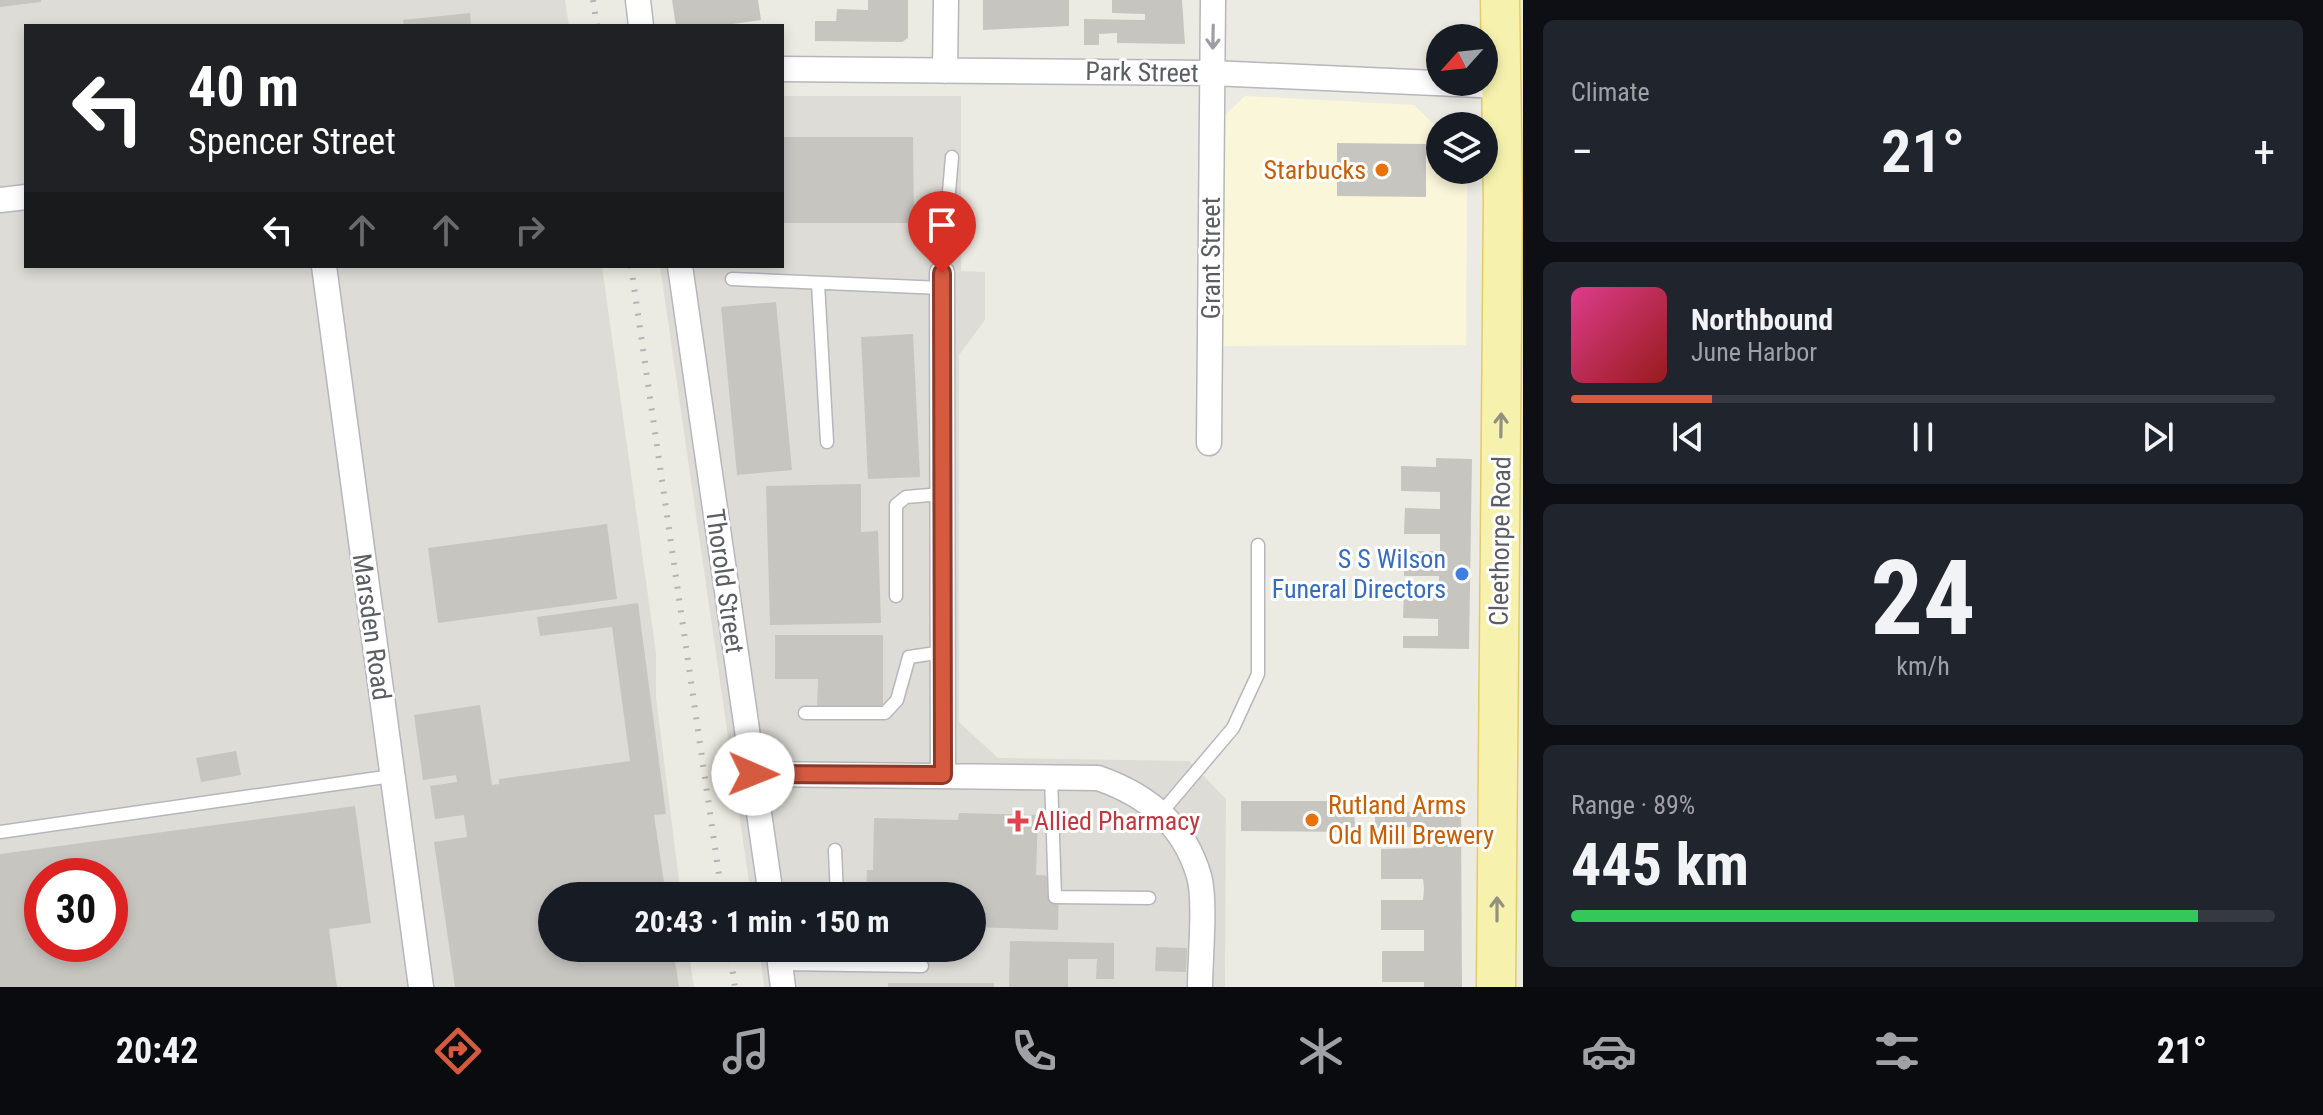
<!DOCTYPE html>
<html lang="en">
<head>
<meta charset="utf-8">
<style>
	:root { --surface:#171b24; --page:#20242c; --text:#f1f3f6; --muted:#9ea1a6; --line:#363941; --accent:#d65a3f }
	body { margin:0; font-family:"Roboto Condensed",sans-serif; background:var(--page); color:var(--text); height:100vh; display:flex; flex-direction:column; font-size:30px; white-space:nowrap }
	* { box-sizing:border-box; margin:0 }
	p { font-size:26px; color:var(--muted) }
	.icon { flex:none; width:44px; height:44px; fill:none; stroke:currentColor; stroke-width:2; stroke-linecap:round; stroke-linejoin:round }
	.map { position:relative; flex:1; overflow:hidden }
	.panel { display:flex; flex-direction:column; gap:20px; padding:20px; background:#0d0f14; width:800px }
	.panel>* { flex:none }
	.top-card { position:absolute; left:24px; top:24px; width:760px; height:244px; border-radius:0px; box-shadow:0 4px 12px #0003; background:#202124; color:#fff; overflow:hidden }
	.needle { width:52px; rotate:243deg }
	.controls { position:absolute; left:1426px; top:24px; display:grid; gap:16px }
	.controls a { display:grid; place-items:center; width:72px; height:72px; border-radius:50%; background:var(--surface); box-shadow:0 4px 12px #0003; font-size:40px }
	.speed { position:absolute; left:24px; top:858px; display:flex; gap:16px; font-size:40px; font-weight:700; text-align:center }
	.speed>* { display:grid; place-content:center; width:104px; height:104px; border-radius:50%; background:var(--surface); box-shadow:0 4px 12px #0003; line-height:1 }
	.speed .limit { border:12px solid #d22; background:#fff; color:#111 }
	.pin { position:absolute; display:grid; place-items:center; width:68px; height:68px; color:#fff; margin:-82px -34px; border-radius:50% 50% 50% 0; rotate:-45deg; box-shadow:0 0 8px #0007 }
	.pin .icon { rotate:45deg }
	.me { position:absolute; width:88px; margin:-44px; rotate:91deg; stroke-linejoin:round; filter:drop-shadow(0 0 6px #0008) }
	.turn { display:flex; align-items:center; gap:28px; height:168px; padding:0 32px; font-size:36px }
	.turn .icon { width:104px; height:104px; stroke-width:2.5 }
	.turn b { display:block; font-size:56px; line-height:68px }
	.lanes { display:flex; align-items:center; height:76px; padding:0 32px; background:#0003; justify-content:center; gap:40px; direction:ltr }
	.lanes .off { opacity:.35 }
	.big { font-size:60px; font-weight:700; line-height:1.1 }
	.panel .widget { flex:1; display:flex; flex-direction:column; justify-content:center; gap:12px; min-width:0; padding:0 28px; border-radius:12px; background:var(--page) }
	.panel .dial { align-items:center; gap:0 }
	.dial b { font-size:104px; line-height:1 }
	.song { display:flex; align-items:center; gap:24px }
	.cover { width:96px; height:96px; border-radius:12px; background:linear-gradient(135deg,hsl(330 70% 55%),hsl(0 70% 35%)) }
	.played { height:8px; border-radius:4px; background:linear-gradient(90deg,var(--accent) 20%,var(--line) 20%) }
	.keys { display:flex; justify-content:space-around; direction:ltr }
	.heat { display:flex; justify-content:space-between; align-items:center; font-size:44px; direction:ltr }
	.charge { height:12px; border-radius:6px; background:linear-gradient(90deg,#34c759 89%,var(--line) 0) }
	.trip { position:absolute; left:538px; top:882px; width:448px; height:80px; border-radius:40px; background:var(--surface); box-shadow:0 4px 12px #0003; font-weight:700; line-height:80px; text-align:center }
	.menu { display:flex; height:128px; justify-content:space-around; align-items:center; background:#090b0e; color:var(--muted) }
	.menu .icon { width:56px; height:56px }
	.menu .selected { color:var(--accent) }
	.menu b { font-size:36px; color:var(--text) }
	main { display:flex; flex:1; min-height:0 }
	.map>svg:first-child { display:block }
</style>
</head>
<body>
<main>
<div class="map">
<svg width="1523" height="987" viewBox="0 0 1523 987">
	<rect width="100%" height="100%" fill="#ecebe3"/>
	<path fill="#faf6da" d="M1245,96L1414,105L1440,130V170H1467L1466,345L1223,346L1225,115Z"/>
	<path fill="#dedcd7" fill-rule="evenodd" d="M0,0H565L569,26H26V266H602L656,653V697L681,896H552V948H688L694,987H0ZM42,876H110V944H42Z
		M782,96H961V271L985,272V320L959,355V722L998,758L1189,761L1226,799L1225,987H764L759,948H972V896H751L660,266H782Z"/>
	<path fill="#c7c5c0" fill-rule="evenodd" d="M0,0H41V2L0,7Z
		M672,0H758L761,20L718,26H676Z
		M868,0H908V38L902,42L815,41V21H836L837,9L868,10Z
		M983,0H1069V26L983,30Z
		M1112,0H1182L1185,44L1117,43V33L1099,34V45H1084V19L1145,20V14L1112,13Z
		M470,13L471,26H404L403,20Z
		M782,137H913L914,223H782Z
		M1337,143L1426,144V197L1337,196Z
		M776,302L792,470L737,475L721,307Z
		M913,334L920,477L868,479L861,337Z
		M1436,458L1472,459L1469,649L1403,648V636H1438V619L1403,618L1404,593L1439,594V576H1404V551H1440V534H1404L1405,508L1440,509V492L1401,491V466L1436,467Z
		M861,484V532L878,531L881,623L770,625L766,486Z
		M607,524L617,599L438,623L428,548Z
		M638,603L666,814L654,815L666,896H552V948H673L679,987H455L434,842L467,837L464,815L435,819L430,786L457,782L456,775L423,780L414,715L480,705L492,785L499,784V779L630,761L612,627L540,636L537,617Z
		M775,635H883V709H817L818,679H775Z
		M236,751L241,775L201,782L196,758Z
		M1241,801H1354L1355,832L1241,831Z
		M355,806L371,923L329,929L337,987H0V854ZM42,876H110V944H42Z
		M1375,812H1461L1462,987H1424V982H1382V951H1424V930H1381V900H1423L1424,889L1423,879H1381V849L1423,848V827L1375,828Z
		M959,813L1038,815L1036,875L1059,876L1058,930L972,927V896H866L867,870H873L874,818L958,820Z
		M1010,941L1114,943V979H1096L1097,959H1068V987H1009Z
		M1156,947L1187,948L1186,972L1155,971Z
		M888,983H994V987H888Z"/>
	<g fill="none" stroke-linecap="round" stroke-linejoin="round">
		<defs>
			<path id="lane" d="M942,273L952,157
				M732,279L942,288
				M818,283L827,442
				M896,596V505L906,497L942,494
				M805,713H885L897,700L909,657L943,652
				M1051,777L1055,897L1149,898
				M1161,813L1233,728L1258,674V545
				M0,832L392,776
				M835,850L837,896
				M780,964L922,966"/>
			<path id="street" d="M638,0L641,26
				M782,69L1212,73L1501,86
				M945,71L946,0
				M0,200L26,197
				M324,266L421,987
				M680,266L771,896
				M942,273L943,775
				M1209,443L1213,0
				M753,774L1098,778C1147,795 1184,824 1199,876C1206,900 1200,959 1200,987
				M778,948L783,987"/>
			<path id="primary" d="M1496,987L1503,203L1500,0"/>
		</defs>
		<use href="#lane" stroke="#b5b7bc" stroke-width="15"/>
		<use href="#street" stroke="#b5b7bc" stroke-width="27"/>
		<use href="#primary" stroke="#e2cb66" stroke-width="41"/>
		<use href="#lane" stroke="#fff" stroke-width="12"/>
		<use href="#street" stroke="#fff" stroke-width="24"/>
		<use href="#primary" stroke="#f6f2ae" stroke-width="38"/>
		<path stroke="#b3b4b4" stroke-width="6" stroke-dasharray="2 10" stroke-linecap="butt" d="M593,0L597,26
			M631,266L722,896
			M729,948L735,987"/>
	</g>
	<defs><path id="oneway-shaft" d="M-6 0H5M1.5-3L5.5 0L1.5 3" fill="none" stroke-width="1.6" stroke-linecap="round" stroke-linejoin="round" transform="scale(2)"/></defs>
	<use stroke="#9d9ea1" href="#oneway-shaft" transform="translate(1213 37) rotate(91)"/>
	<g stroke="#91917d">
		<use href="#oneway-shaft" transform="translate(1501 425) rotate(-89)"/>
		<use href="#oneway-shaft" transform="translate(1497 909) rotate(-90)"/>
	</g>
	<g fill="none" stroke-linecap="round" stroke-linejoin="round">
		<defs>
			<path id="route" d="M753,774L943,775L942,273"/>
		</defs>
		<use href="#route" stroke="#8b3a29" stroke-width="20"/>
		<use href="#route" stroke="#d65a3f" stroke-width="14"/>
	</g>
	<g fill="#e8710a" stroke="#fff" stroke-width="3">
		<circle cx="1382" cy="170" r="8"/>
		<circle cx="1312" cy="820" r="8"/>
	</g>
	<circle fill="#3f7fe0" stroke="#fff" stroke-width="3" cx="1462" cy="574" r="8"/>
	<path fill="#e0444e" stroke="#fff" stroke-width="3" d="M1014 809h8v8h8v8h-8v8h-8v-8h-8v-8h8z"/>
	<g text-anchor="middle" stroke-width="6" stroke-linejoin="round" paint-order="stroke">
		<g font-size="26" fill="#5b5d62" stroke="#fff">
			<text transform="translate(1142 72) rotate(1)" y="9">Park Street</text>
			<text transform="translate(1211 258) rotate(-90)" y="9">Grant Street</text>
			<text transform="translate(1500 541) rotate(-89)" y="9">Cleethorpe Road</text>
			<text transform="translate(725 581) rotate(82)" y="9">Thorold Street</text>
			<text transform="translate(372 627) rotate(82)" y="9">Marsden Road</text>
		</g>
		<g font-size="26" fill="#c56008" stroke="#fff" text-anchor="end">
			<text x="1366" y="179">Starbucks</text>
			<text x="1328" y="814" text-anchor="start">Rutland Arms<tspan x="1328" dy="30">Old Mill Brewery</tspan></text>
		</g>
		<g font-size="26" fill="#366cbe" stroke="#fff" text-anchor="end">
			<text x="1446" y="568">S S Wilson<tspan x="1446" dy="30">Funeral Directors</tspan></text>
		</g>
		<g font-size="26" fill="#be3a42" stroke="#fff" text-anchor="start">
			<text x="1034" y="830">Allied Pharmacy</text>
		</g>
	</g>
</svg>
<div class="controls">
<a><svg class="needle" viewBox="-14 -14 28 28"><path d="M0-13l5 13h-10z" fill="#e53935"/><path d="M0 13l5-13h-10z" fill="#9ea1a6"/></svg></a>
<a><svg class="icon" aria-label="layers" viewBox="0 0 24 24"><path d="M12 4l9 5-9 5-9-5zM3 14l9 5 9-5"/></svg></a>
</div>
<div class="speed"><div class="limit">30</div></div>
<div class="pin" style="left:942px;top:273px;background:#d93025"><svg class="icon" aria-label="arrive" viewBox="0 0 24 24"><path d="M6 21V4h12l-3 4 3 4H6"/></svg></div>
<svg class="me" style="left:753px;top:774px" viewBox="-20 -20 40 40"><circle r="19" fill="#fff"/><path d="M0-13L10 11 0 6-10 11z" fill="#d65a3f"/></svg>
<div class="trip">20:43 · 1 min · 150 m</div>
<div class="top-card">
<div class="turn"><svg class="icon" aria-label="left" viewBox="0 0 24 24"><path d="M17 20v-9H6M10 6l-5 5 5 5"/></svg><div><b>40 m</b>Spencer Street</div></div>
<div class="lanes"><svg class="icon" aria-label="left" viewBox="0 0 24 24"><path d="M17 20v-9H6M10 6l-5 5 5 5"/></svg><svg class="icon off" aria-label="ahead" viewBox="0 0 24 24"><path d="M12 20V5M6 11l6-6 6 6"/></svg><svg class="icon off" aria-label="ahead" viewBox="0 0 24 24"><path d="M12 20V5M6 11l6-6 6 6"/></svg><svg class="icon off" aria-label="right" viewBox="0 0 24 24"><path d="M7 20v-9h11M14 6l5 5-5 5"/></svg></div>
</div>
</div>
<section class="panel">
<div class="widget"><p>Climate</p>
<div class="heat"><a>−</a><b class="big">21°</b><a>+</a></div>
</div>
<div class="widget">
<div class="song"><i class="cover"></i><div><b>Northbound</b><p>June Harbor</p></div></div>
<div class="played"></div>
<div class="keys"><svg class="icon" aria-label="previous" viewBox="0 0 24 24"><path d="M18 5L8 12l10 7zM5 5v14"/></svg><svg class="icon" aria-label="pause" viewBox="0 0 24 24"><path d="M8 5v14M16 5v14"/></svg><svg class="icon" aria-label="next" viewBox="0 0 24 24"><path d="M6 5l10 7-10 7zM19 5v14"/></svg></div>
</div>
<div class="widget dial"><b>24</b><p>km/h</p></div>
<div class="widget"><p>Range · 89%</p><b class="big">445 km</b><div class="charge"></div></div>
</section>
</main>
<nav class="menu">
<b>20:42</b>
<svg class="icon selected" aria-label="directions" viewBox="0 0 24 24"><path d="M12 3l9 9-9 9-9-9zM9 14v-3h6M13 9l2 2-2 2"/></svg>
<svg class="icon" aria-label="music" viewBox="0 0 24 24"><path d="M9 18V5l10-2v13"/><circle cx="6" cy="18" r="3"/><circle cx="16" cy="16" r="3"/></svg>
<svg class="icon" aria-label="phone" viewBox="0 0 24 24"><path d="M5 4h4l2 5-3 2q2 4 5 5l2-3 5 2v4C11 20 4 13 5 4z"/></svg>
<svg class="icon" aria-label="climate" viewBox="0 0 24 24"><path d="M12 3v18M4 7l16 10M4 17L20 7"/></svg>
<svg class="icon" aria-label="car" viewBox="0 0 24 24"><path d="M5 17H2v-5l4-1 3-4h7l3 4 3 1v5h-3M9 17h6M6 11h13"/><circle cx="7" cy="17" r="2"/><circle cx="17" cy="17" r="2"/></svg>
<svg class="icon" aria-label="filters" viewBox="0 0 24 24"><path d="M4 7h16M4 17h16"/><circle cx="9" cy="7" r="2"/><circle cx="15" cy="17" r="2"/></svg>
<b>21°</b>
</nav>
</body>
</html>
